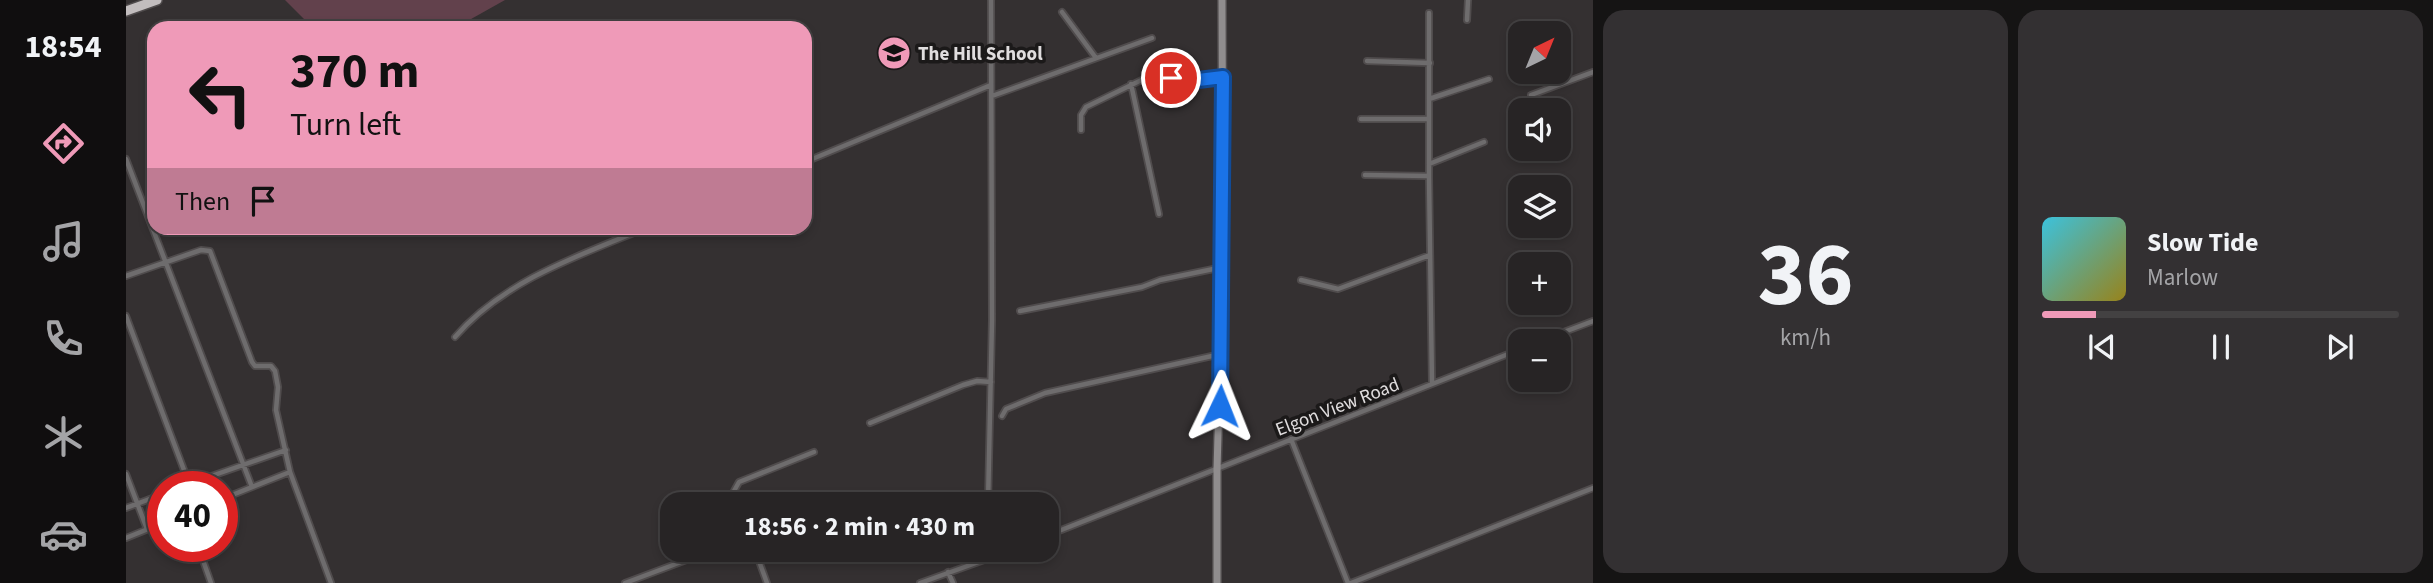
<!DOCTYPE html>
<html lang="en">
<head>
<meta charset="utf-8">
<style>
	:root { --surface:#272425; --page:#333032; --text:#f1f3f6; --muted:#a4a4a7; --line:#434142; --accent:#ef9ab8 }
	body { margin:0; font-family:"Source Sans 3",sans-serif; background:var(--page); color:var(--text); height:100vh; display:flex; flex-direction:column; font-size:26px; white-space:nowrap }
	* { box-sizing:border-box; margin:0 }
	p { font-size:23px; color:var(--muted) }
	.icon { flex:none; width:38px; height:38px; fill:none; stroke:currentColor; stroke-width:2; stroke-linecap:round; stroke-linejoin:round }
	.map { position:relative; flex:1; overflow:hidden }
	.side { display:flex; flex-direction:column; gap:10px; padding:10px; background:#151414; width:840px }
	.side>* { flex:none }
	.top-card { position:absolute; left:21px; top:21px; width:665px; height:214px; border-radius:21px; box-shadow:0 4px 10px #0003,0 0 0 2px var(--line); background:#ef9ab8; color:#111; overflow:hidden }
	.needle { width:46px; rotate:43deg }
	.tools { position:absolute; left:1382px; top:21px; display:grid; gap:14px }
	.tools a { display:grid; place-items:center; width:63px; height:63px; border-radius:14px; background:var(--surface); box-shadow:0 4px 10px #0003,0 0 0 2px var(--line); font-size:35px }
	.speed { position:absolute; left:21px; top:471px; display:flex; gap:14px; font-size:35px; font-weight:700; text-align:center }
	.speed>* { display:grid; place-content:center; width:91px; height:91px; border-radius:50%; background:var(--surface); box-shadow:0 4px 10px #0003,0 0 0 2px var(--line); line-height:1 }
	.speed .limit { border:10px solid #d22; background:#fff; color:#111 }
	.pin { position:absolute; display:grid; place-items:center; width:60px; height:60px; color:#fff; margin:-30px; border:4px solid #fff; border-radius:50%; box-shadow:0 2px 7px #0007 }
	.me { position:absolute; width:77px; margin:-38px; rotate:2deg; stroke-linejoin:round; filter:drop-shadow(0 0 5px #0008) }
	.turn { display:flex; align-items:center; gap:24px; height:147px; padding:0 28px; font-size:32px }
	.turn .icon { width:91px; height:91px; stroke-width:2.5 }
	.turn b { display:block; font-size:49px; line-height:60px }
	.then { display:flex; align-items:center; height:66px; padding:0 28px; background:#0003; gap:14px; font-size:26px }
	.side .widget { flex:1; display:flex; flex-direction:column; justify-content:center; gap:10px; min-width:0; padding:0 24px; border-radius:21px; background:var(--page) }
	.side .dial { align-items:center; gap:0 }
	.dial b { font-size:91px; line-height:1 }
	.song { display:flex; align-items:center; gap:21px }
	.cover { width:84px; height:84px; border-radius:10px; background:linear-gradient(135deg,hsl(190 70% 55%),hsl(50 70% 35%)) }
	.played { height:7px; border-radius:4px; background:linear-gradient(90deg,var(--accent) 15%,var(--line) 15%) }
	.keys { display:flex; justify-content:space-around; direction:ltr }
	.side .tiles { flex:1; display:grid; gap:10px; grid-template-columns:repeat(2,1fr) }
	.trip { position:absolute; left:534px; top:492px; width:399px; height:70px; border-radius:21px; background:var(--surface); box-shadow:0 4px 10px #0003,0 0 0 2px var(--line); font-weight:700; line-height:70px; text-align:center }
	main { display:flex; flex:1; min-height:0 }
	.dock { display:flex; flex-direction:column; width:126px; justify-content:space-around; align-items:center; background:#100e0f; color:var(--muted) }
	.dock .icon { width:49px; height:49px }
	.dock .on { color:var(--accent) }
	.dock b { font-size:32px; color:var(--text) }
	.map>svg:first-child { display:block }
</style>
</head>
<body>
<main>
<nav class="dock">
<b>18:54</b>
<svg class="icon on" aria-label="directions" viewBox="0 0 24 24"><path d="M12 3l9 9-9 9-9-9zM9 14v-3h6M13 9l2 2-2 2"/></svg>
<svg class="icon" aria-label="music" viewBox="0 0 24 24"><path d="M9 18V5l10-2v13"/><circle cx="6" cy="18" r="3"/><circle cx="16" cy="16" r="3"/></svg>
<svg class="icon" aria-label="phone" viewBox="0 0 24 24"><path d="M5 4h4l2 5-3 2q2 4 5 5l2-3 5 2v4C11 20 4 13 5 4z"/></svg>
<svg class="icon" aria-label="climate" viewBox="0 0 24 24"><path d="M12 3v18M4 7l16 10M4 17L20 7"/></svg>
<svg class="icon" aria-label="car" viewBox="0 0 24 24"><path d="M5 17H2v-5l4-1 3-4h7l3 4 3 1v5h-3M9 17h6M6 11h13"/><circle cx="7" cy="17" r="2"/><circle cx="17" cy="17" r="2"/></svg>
</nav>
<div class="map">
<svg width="1467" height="583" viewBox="0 0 1467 583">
	<rect width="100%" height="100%" fill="#343031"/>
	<path fill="#62414c" d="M159,0H379L329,28H319L313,20L300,28H187Z"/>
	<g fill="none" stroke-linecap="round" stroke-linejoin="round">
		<defs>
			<path id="street" d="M936,12L970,58
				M1303,13V176L1306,384
				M1341,20L1342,0
				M1241,61L1304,63
				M1005,84L1033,214
				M1405,95L1467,72
				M866,96L1026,38
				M1303,99L1363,79
				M1235,119H1303
				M955,130V115L960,107L1032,72L1036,71L1050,81L1056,82L1097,77
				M0,159L126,487
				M679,162L865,85
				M1303,164L1358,142
				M1239,175L1303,176
				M0,276L75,250L84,251L126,362L129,366H145L149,371L152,387L150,410L164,472L205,583
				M1175,280L1212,289L1304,255
				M894,311L1016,287L1034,280L1097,267
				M0,316L64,486
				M329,337C377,281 454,255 520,228
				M1414,341L1467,321
				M876,416L880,409L919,393L1095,354
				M744,423L837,385L851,381L865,382
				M1165,439L1222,583
				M0,474L21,529
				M57,486L160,450
				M96,499L164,472
				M611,504L608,491L613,482L688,452
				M862,504L866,320L865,0
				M0,508L37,494
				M920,536L1395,349
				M0,538L37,523
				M72,546L85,583
				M629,550L641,583
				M822,572L827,583
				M499,583L587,550
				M794,583L886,550
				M1225,583L1467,488"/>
			<path id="secondary" d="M1091,583V469L1097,267L1096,0"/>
			<path id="highway" d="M0,11L31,0"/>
		</defs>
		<use href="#street" stroke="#504c4d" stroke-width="8"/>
		<use href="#secondary" stroke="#504c4d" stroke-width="10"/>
		<use href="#highway" stroke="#504c4d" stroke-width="12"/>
		<use href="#street" stroke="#6e6c6d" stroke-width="4.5"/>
		<use href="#secondary" stroke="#908d8e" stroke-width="7"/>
		<use href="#highway" stroke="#c2bdbe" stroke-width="9"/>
	</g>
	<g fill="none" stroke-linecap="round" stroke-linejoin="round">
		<defs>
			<path id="route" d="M1045,78L1056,82L1097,77L1094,406"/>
		</defs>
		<use href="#route" stroke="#114b97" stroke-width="18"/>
		<use href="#route" stroke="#1a73e8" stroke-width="12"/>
	</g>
	<defs>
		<symbol id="school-disc" viewBox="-11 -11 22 22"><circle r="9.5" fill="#ef9ab8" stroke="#1b1919"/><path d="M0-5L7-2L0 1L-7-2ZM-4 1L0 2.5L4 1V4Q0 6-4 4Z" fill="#111"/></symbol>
	</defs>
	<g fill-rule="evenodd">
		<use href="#school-disc" x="749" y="34" width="38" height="38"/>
	</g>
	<g text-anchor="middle" stroke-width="7" stroke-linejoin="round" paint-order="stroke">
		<g font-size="19" font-weight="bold" fill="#e0ddde" stroke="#1b1919" text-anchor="start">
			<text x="792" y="60">The Hill School</text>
		</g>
		<g font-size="19" fill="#e0ddde" stroke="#1b1919">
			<text transform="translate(1211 406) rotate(-21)" y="7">Elgon View Road</text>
		</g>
	</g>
</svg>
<div class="tools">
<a><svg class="needle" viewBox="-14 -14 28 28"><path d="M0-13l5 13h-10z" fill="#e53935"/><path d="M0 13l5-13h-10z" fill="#a4a4a7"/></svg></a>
<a><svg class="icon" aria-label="sound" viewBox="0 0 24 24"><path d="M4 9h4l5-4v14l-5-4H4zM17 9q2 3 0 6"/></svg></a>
<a><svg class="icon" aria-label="layers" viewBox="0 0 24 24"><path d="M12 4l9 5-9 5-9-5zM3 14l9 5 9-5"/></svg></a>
<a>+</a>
<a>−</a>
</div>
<div class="speed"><div class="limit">40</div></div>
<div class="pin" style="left:1045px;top:78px;background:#d93025"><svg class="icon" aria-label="arrive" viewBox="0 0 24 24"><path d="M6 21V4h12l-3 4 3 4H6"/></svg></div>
<svg class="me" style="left:1094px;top:406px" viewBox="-20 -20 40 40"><path d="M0-17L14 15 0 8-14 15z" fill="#1a73e8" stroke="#fff" stroke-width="4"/></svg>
<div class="trip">18:56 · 2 min · 430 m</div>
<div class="top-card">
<div class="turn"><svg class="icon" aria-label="left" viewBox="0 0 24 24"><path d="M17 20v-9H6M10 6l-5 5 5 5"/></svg><div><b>370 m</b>Turn left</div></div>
<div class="then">Then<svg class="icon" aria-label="arrive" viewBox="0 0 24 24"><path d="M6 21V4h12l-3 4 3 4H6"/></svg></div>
</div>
</div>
<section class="side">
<div class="tiles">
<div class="widget dial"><b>36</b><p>km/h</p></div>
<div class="widget">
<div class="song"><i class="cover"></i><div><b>Slow Tide</b><p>Marlow</p></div></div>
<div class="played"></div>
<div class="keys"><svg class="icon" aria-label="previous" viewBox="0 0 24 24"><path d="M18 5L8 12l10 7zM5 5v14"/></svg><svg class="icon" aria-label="pause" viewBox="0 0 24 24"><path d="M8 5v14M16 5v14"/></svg><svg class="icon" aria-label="next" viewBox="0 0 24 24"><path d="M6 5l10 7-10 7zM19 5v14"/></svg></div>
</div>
</div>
</section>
</main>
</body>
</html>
